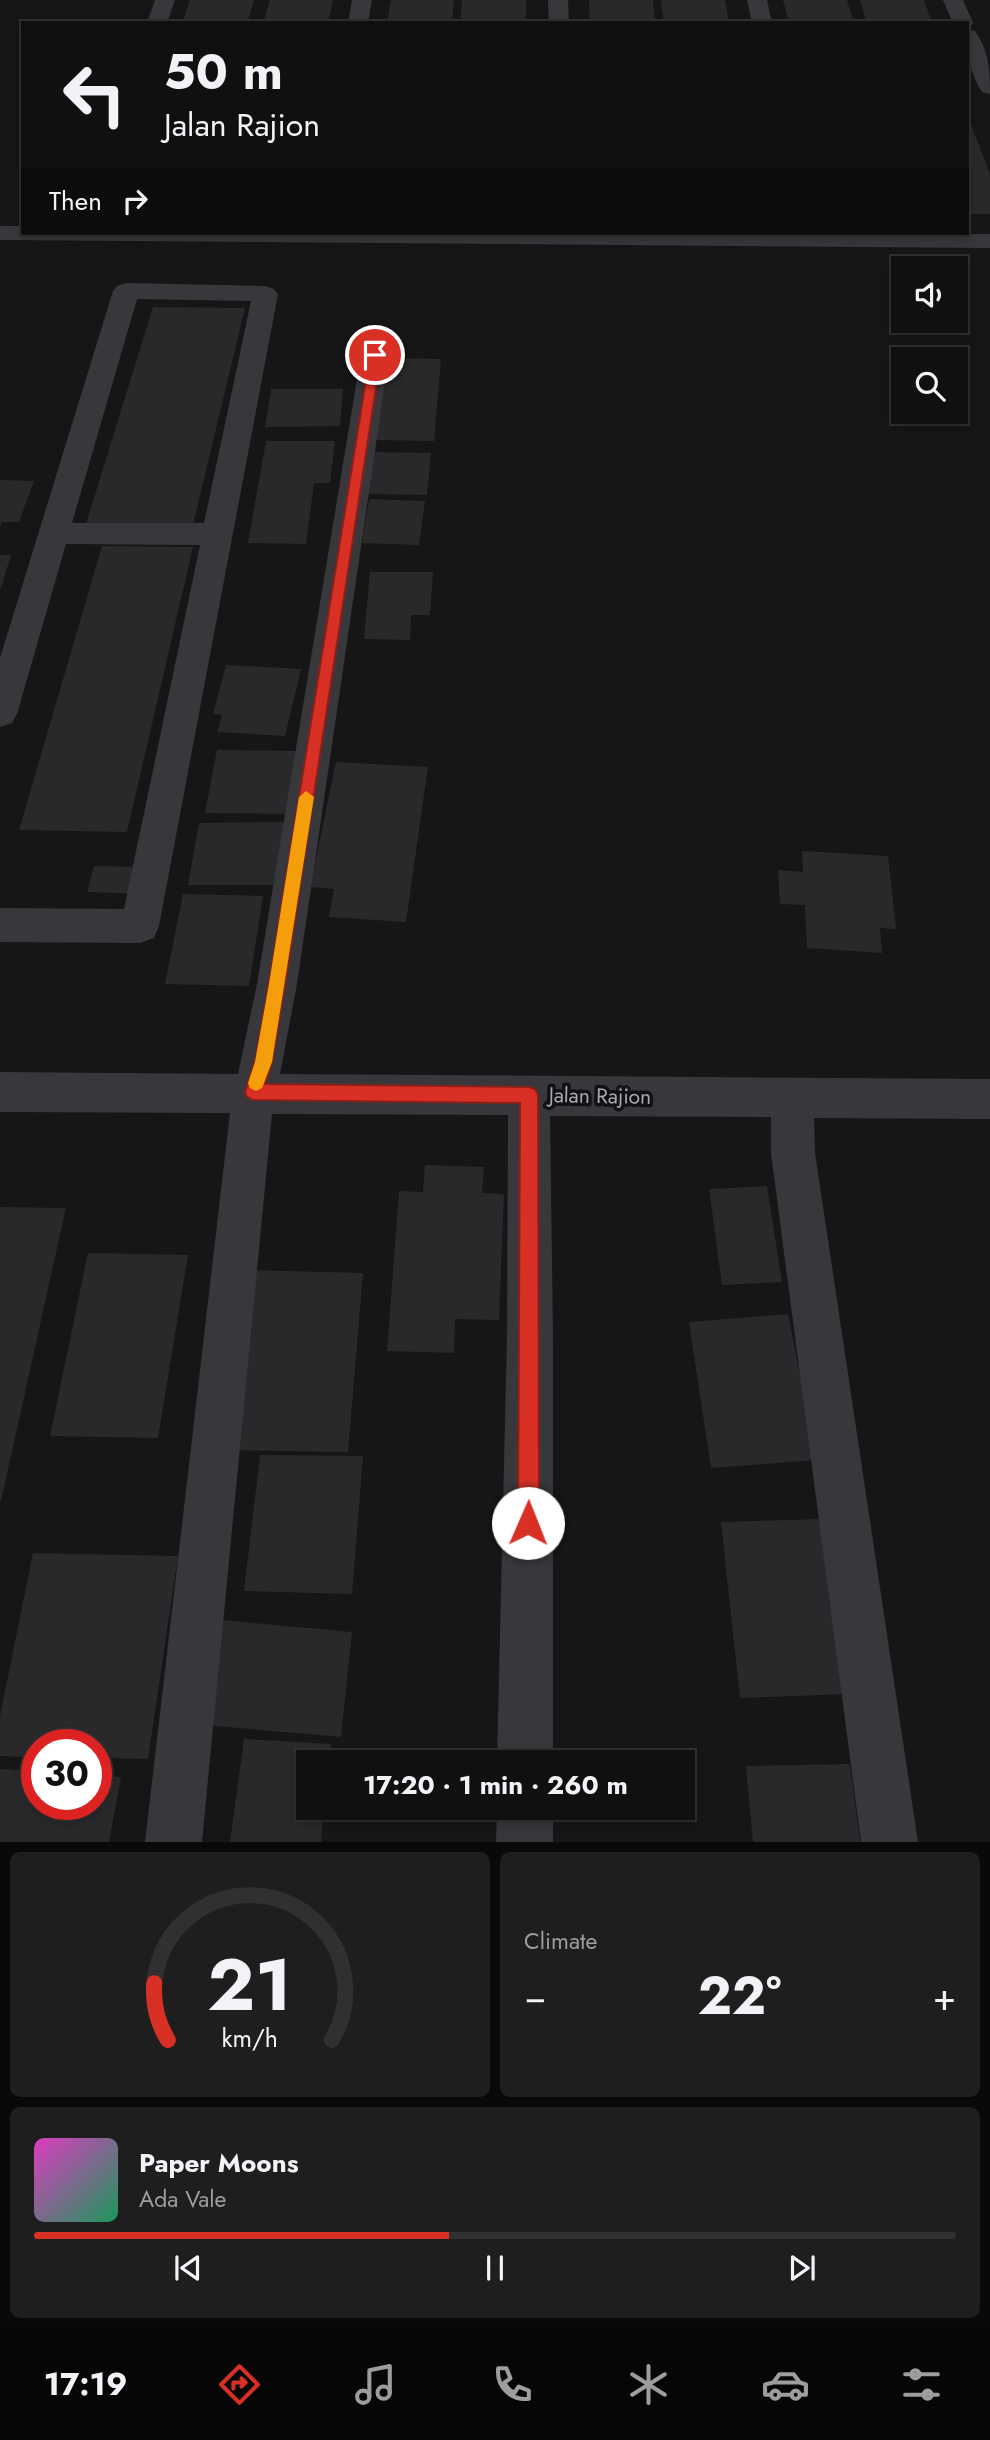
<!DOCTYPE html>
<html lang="en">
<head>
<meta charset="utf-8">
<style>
	:root { --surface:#101011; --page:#1e1e1f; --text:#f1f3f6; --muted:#9c9d9f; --line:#303031; --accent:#d93025 }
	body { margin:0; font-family:Jost,sans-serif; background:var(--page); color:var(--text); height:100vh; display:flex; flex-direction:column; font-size:26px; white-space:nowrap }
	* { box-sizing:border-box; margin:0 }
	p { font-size:23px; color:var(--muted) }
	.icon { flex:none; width:38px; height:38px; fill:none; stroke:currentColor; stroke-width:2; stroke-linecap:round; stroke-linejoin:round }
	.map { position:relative; height:1842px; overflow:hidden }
	.details { display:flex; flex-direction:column; gap:10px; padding:10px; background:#090909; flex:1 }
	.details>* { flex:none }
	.guide { position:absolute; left:21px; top:21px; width:948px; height:214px; border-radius:0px; box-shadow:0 4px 10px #0003,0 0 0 2px var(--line); background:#101011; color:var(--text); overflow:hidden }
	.tools { position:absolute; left:891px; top:256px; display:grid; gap:14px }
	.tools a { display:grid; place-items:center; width:77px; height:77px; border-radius:0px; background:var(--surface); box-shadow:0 4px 10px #0003,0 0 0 2px var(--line); font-size:35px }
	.speed { position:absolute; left:21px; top:1729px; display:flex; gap:14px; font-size:35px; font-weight:700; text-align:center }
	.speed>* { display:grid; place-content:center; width:91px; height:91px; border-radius:50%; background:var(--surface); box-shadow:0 4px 10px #0003,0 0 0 2px var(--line); line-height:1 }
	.speed .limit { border:10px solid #d22; background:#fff; color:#111 }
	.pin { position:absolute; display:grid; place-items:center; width:60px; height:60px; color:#fff; margin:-30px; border:4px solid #fff; border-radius:50%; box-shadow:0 2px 7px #0007 }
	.me { position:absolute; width:77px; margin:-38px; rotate:1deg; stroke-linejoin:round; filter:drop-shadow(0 0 5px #0008) }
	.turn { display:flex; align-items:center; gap:24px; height:147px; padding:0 28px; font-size:32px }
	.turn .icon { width:91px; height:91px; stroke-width:2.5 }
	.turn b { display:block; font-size:49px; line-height:60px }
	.then { display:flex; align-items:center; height:66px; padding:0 28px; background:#0003; gap:14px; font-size:26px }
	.big { font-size:52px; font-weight:700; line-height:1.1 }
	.details .widget { flex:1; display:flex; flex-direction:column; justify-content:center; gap:10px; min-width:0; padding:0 24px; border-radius:10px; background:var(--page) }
	.details .dial { align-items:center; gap:0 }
	.dial svg { height:182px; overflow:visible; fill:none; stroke:var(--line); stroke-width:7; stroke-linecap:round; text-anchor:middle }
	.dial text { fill:var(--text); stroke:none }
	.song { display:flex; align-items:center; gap:21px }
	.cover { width:84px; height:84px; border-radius:10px; background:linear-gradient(135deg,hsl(310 70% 55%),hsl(150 70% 35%)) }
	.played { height:7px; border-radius:4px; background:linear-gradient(90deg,var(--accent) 45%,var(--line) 45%) }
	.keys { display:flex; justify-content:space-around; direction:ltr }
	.heat { display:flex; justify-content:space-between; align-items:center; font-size:38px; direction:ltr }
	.details .tiles { flex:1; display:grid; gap:10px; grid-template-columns:1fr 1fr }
	.widget:last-child { grid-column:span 2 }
	.trip { position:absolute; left:296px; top:1750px; width:399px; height:70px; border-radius:0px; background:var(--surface); box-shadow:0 4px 10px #0003,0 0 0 2px var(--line); font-weight:700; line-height:70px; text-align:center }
	.menu { display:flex; height:112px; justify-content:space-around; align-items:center; background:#060607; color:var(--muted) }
	.menu .icon { width:49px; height:49px }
	.menu .on { color:var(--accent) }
	.menu b { font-size:32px; color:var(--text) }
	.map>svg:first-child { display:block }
</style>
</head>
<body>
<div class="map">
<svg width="990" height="1842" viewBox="0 0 990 1842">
	<rect width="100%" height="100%" fill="#161617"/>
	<path fill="#29292b" d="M190,0H254L247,23H182Z
		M270,0H333L328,23H263Z
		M391,0H454L452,23H387Z
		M462,0H526V23H460Z
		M589,0H653L655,23H590Z
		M661,0H725L729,23H664Z
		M783,0H847L854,23H789Z
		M860,0H924L932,23H867Z
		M968,116L990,174V214H968Z
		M153,307L245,308L192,529L85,527Z
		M382,358L441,359L434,441L372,440Z
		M271,389H343L340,426L265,427Z
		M266,441H335L330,483H314L306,544L248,543Z
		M371,452L431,453L427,495L366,494Z
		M0,480L34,481L19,522H2L0,527Z
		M369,499L425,501L419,545L362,543Z
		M102,546L193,547L127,832L19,830Z
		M0,555H11L1,588L0,587Z
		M370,572H433L430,615H411L410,640L364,639Z
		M226,665L301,669L285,736L217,732L222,715L213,714Z
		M217,750L298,751L289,814L205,813Z
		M336,762L428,767L406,922L329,917L334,889L310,887Z
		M285,822L277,885H188L199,823Z
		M802,851L888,856L896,929L880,928L882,953L807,948L805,905L780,904L778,870L803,872Z
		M94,866L148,867L141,894L87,892Z
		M183,894L263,896L249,986L165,984Z
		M425,1165L484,1167L482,1193L504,1194L499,1320L455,1319L454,1353L387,1351L399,1191L423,1192Z
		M767,1186L782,1282L722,1285L709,1189Z
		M0,1207L66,1208L1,1501H0Z
		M88,1253L188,1255L158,1438L50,1436Z
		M246,1270L363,1273L348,1452L221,1450Z
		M788,1314L817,1460L711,1468L689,1322Z
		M260,1455L363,1456L352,1594L244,1591Z
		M821,1519L847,1694L740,1698L721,1522Z
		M33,1553L178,1556L148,1759L96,1758V1745H37V1757L0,1756V1716Z
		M222,1620L352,1632L341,1737L204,1725Z
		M244,1739L331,1744L329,1762H308V1808H324L321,1842H230Z
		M850,1764L860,1842H753L746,1766Z
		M0,1769L37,1771V1804H96V1775L121,1777L109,1842H0Z"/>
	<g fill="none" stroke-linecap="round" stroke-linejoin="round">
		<path fill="#38373c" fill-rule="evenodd" d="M155,0H175L167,23H147Z
			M352,0H372L368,23H348Z
			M548,0H568L569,23H549Z
			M747,0H767L772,23H752Z
			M943,0H963L973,23L970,27L968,28V23H953Z
			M968,29L975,31C989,51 990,70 990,94L982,92C969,72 967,52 968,29Z
			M0,226H23V233L990,234V248L0,240Z
			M126,283L265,286L274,289L278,294L159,926L154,938L140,943L0,942V908L124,909L200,545L66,544L17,714L12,723L0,727V658L113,291L117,286ZM137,299L251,301L204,523H72Z
			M375,347L385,349L389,355L297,984L280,1074L990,1079V1119L814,1118L815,1153L918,1842H861L771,1153V1117L550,1116L553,1337V1762H497L507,1337L508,1115L272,1114L202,1842H145L230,1113L0,1112V1072L238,1074L257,984L361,355L365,349Z
			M497,1808H553V1842H496Z"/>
	</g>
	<path fill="#d93025" stroke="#8d1f18" stroke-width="2" d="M375,352L381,355L285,984L272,1062L265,1084L529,1087L535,1089L538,1095L539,1523L536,1530L528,1533L521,1530L518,1523L520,1103L253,1100L247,1097L245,1092L255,1062L269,984L370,355Z"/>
	<path fill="#f59e0b" d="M306,791L314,797L272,1062L262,1088L256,1091L250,1088L248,1083L255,1062L269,984L299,797Z"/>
	<g text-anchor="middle" stroke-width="7" stroke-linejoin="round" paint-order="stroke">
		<g font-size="21" fill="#a8a8b7" stroke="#111112">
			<text transform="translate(600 1096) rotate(1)" y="7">Jalan Rajion</text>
		</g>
	</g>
</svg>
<div class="tools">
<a><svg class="icon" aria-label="sound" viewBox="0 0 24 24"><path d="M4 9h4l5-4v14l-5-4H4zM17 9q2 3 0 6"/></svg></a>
<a><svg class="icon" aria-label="search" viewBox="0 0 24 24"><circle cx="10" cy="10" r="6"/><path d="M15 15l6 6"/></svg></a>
</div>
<div class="speed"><div class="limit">30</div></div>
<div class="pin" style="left:375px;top:355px;background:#d93025"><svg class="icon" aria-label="arrive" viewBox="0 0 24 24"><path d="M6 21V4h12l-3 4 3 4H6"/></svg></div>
<svg class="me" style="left:528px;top:1523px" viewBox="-20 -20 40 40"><circle r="19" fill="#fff"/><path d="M0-13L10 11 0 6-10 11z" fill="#d93025"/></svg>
<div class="trip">17:20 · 1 min · 260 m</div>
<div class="guide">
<div class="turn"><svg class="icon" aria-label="left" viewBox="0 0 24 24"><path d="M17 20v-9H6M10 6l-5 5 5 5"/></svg><div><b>50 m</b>Jalan Rajion</div></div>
<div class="then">Then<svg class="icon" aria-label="right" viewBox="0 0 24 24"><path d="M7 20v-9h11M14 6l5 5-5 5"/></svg></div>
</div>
</div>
<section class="details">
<div class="tiles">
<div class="widget dial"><svg viewBox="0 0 100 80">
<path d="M14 69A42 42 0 1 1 86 69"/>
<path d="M14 69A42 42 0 0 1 8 44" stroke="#d93025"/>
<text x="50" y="56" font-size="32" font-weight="700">21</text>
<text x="50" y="72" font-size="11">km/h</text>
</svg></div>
<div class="widget"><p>Climate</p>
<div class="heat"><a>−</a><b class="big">22°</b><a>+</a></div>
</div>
<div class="widget">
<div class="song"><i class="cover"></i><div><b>Paper Moons</b><p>Ada Vale</p></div></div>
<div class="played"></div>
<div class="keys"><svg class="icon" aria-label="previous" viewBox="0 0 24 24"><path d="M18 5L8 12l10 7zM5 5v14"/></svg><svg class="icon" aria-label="pause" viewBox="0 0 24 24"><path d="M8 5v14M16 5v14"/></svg><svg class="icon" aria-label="next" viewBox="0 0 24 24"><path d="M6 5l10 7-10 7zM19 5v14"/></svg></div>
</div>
</div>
</section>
<nav class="menu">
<b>17:19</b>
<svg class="icon on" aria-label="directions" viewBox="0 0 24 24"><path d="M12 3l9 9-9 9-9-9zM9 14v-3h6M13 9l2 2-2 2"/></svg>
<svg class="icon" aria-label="music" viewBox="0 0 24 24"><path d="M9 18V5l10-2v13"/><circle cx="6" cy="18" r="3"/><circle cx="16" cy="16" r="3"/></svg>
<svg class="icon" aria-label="phone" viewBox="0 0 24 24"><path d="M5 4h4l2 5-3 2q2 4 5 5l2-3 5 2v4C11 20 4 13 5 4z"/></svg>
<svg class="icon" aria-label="climate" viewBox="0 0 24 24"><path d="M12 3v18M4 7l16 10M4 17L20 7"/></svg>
<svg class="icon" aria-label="car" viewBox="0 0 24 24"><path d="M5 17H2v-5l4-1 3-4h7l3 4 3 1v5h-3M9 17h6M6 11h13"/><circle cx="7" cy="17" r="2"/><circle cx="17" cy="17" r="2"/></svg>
<svg class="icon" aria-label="filters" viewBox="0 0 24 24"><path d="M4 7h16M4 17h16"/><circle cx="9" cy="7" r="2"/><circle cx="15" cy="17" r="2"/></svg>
</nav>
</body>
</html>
